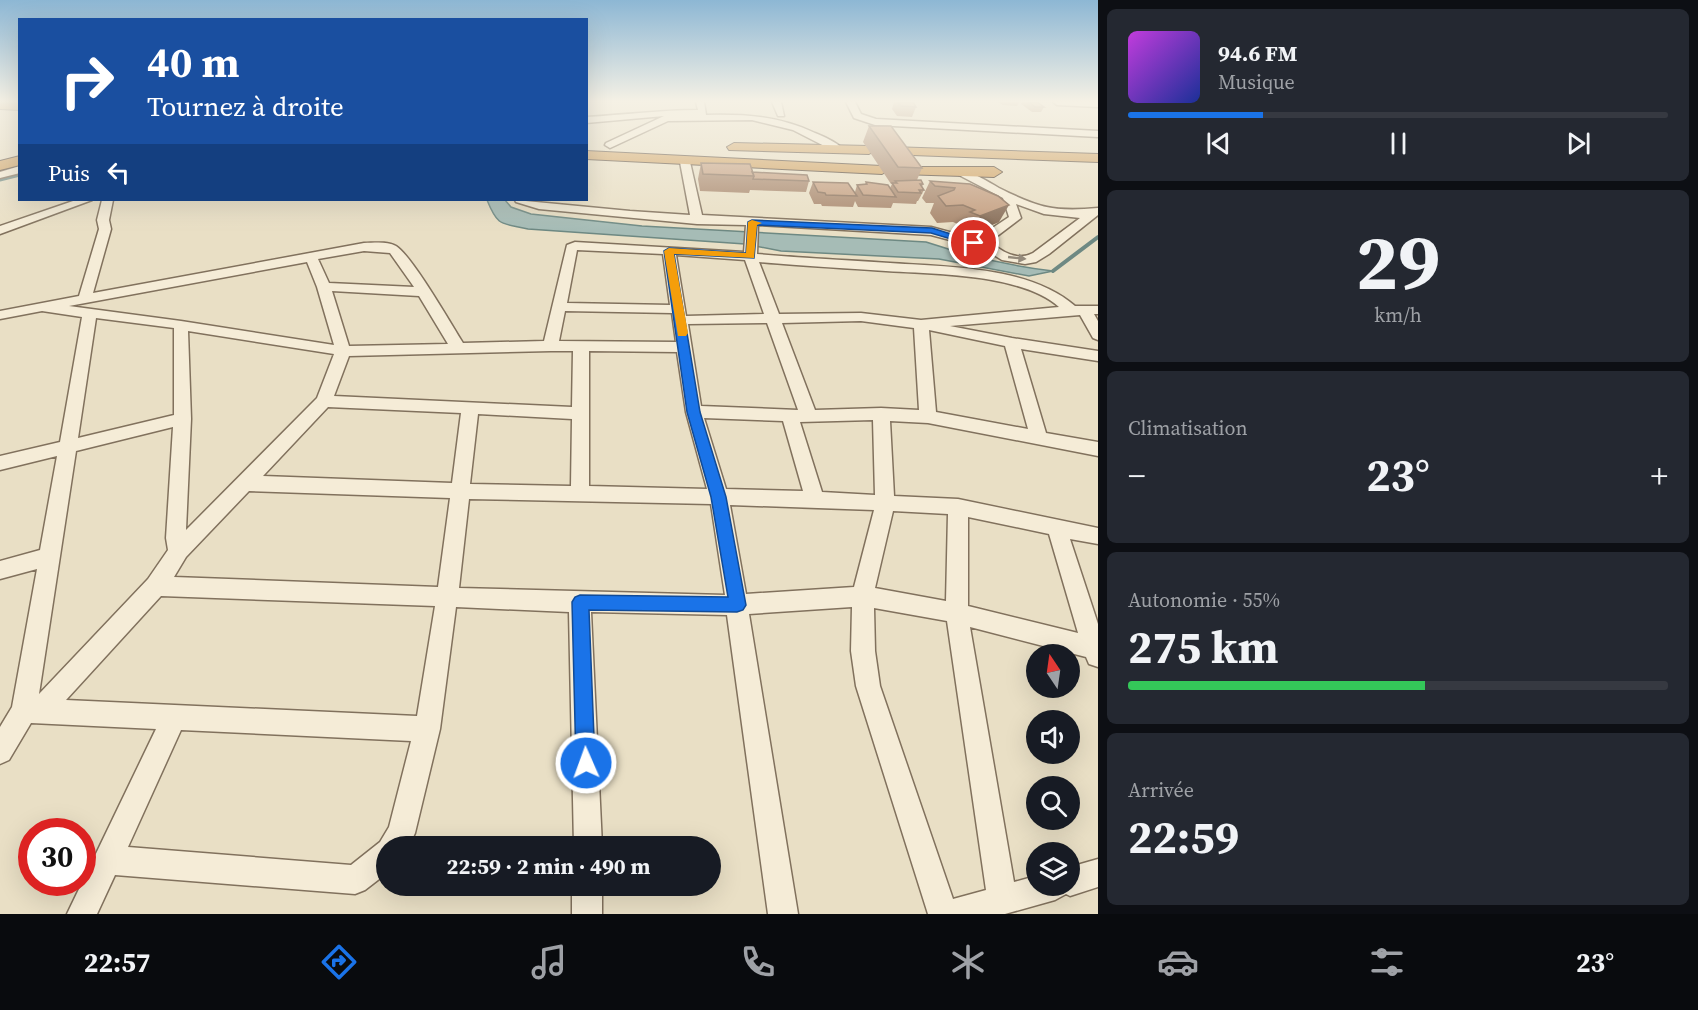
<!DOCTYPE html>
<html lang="fr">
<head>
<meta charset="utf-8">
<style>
	:root { --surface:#171b24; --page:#242831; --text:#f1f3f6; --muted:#9ea1a6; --line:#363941; --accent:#1a73e8 }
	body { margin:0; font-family:"Source Serif 4",serif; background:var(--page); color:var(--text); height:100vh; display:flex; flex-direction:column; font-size:22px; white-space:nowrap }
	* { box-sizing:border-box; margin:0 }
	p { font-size:20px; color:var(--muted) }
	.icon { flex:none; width:33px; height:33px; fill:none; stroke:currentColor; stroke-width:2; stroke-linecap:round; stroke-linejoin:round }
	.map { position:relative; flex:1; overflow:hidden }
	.details { display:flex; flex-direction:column; gap:9px; padding:9px; background:#0d0f14; width:600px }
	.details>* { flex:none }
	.banner { position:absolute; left:18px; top:18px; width:570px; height:183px; border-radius:0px; box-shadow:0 6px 24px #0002; background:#1a4fa0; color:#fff; overflow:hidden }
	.needle { width:39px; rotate:347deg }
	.fabs { position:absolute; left:1026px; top:644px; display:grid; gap:12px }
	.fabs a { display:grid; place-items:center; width:54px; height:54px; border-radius:50%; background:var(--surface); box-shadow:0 6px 24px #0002; font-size:30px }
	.speed { position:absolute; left:18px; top:818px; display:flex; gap:12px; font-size:30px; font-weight:700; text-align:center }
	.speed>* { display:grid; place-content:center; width:78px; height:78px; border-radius:50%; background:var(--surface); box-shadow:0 6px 24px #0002; line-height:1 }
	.speed .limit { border:9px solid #d22; background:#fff; color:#111 }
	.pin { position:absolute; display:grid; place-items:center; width:51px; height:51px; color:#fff; margin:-26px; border:3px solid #fff; border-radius:50%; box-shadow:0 2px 6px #0007 }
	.me { position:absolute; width:66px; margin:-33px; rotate:358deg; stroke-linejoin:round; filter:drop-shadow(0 0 4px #0008) }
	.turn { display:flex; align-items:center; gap:21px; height:126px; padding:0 30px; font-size:27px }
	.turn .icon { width:78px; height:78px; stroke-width:2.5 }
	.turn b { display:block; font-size:42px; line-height:51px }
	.then { display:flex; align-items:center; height:57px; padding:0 30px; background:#0003; gap:12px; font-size:22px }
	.big { font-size:45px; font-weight:700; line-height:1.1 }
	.details .card { flex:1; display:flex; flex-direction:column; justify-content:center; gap:9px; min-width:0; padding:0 21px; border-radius:9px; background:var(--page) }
	.details .dial { align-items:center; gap:0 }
	.dial b { font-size:78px; line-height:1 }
	.song { display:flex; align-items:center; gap:18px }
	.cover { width:72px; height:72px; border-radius:9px; background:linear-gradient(135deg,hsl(290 70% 55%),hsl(230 70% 35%)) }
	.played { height:6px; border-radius:3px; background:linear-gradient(90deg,var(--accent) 25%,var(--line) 25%) }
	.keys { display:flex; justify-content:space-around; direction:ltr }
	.heat { display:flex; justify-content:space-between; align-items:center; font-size:33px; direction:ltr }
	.charge { height:9px; border-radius:4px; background:linear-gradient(90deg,#34c759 55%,var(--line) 0) }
	.trip { position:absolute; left:376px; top:836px; width:345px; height:60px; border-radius:30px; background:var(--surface); box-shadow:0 6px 24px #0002; font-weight:700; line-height:60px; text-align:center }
	.tab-bar { display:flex; height:96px; justify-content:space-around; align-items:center; background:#090b0e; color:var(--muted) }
	.tab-bar .icon { width:42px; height:42px }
	.tab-bar .current { color:var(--accent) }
	.tab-bar b { font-size:27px; color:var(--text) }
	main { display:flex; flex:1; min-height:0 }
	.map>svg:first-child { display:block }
</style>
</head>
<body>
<main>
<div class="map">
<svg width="1098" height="914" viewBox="0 0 1098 914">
	<rect width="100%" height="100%" fill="#e9dfc5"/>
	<path fill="#a6bcb6" stroke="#6e8983" stroke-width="1.5" d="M487,200H505L511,207L531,214L642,226L926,242C968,256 1009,266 1053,271L1029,276L939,259L781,251L745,244L528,229C501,223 498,227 487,200Z"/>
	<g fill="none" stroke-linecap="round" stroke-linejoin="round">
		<path stroke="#6e8983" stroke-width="3" d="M0,180L20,175"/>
		<path stroke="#6e8983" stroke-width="4" d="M1053,271L1098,237"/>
		<defs>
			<path id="minor" d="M696,102H704L706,115C745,114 779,116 815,133C825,137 836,142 843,149L834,151L793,130L752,120L668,121L610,148L605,145L606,143L664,116L586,123V117C624,115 660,110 698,110Z
				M772,102H781L784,116H778Z
				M846,102H855L861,114L876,119L1098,131V137L875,125L854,118Z
				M1053,102H1098V107L1057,105Z
				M685,159L690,162L702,215L931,227L979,240L982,235L1009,217L1003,198L957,174V170L961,169C974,173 987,181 999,188C1039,208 1054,212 1098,208V215L1049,254L1036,262L1025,264L1002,260L984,249L931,235L758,225L757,254C801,258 845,260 890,263C948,267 1029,266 1075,306H1098V314H1094L1098,321V340L1093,338L1080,315L950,326L1012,338L1098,351V361L1021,349L1046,433L1098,442V456L928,423L890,421L894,496L958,499L1098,528V544L1070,539L1098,624V667L1089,664L1086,657L970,627L1014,882L1036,876V885H1070V867L1098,859V887L1070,896L1066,894L1055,900L1005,914H928L856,686L851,651L852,607L749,614L798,914H768L727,615L591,612L602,846H574L569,612L456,607L440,729L415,833L409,846H387V873L365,890L355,894L115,875L97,914H67L156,729L31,723L9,760L0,764V727L12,707L37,569L0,579V561L40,550L57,456L0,470V456L60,442L82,317L42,311L0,319V311L79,296L99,229L97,220L102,200H113L109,220L111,229L93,293L364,243C374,243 387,241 396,246C412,256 451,324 463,343L544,341L567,245L575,242L744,252L746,225L697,224L539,209L516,202L515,200L630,211L690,215L680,162ZM1016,204L1044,214L1080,218L1033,253C1018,261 1003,253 991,242L992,240L1021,218ZM577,250L663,254L670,305L567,303ZM364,251L390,253L414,287L329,283L318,259ZM676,255L745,260L764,314L686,316ZM307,262L317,287L334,345L181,321L69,306ZM759,262C801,266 844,268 886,271C934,274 1023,274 1059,307L921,320L861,313L779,314ZM332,291L419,296L448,344L349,346ZM565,311L672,313L676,342L559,341ZM96,318L174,328V415L78,438ZM861,321L914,328L919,410L881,408L815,410L782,323ZM767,323L798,410L701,406L688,324ZM929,330L1005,346L1028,429L936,412ZM188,331L334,354L317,398L186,530L191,419ZM551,351H573L572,407L334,396L349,356ZM589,351L677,352L686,412L707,489L589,486ZM328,407L461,413L452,483L263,476ZM478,414L572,419L571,486L470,484ZM704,418L783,421L803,491L726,489ZM873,420L875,495L822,492L800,422ZM173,427L166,538L168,550L148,579L39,694L76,451ZM249,491L450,498L438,587L174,577L186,557ZM469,499L711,504L725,595L459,588ZM730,505L874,510L854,587L746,594ZM893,511L948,514L946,601L875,588ZM968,517L1049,534L1078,633L968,606ZM161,596L435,606L417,716L66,700ZM874,608L947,621L986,890L953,899L880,686L875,651ZM181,730L411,741L389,827L380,842L351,865L128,847Z
				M20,166V173L0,178V172Z
				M76,200H92L0,234V226Z
				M572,885H602V914H572Z"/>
			<path id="highway" d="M0,102H20V110L0,109Z
				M734,143L869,146L876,150L869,154L729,150L727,147Z
				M891,147L1098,154V162L886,154L884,151Z
				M586,151L882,166L889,170L882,174L586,159Z
				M20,156V165L0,170V161Z
				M905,167H994L1002,172L994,177L900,174L898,171L900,168Z"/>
		</defs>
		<use href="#minor" stroke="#81715d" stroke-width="3"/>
		<use href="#highway" stroke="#504031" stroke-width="2"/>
		<use href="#minor" fill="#f5ecd7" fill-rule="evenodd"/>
		<use href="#highway" fill="#cfa05f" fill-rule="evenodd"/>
	</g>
	<path fill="#a8876d" d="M894,102H913L916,107L912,117L897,116L892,109Z
		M998,102H1019L1017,106L1003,105Z
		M1022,102H1037L1044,107L1041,112H1032L1021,104Z
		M869,126L922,168L917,180L923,184L922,187L924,190L918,201H917L916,204L893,203L891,208L858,207L855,201L853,207L822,206L821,204H814L809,193L813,182L855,192L857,185L865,184L866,182L890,188L892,184H891L863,142Z
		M701,163L752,172L809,181L806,192L750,190L749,193L700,191L698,179Z
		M930,181L970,184L999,222L970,234L961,229L962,226L953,222L937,223L930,213L934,203H926L922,198Z"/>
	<path fill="#886e59" d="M1009,205L999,222L970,234L980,216Z"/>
	<path fill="#c39d7f" stroke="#886e59" stroke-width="1.5" d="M898,102H913L916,107L901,106Z
		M1029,102H1037L1044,107H1035Z
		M869,126H891L922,168L898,167Z
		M701,163L750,164L754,176L703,174Z
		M752,172L807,175L809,181L753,179L754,176Z
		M921,180L923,184H920L924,190H919L921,193L898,192L892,183H897L895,181Z
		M930,181L970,184L998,196L1009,205L980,216L970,212L975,210L963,205L946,206L938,196L954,190L955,188L935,186Z
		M813,182L848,183L857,196L826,195L825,193L818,192Z
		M866,182L888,185L896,197L863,195L857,185L867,184Z"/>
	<defs><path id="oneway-solid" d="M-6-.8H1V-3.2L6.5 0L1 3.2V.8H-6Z" transform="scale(1.5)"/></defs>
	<use fill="#948a7b" href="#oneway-solid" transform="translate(1017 258) rotate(6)"/>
	<linearGradient id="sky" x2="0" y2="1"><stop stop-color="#8db7d4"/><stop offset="0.44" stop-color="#f5f1e5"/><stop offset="1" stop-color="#f5f1e5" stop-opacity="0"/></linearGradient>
	<rect width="1098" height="230" fill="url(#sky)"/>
	<path fill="#1a73e8" stroke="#114b97" stroke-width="1.5" d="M752,220L932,228L979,243L974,246L931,233L757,225L754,258L674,254L700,412L726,497L746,605L743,610L737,612L589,610L595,763L593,770L586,773L579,770L576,763L572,602L575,597L580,595L728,597L711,497L687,412L664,251L669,248L746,253L748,222Z"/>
	<path fill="#f59e0b" d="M752,220L762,223L757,225L754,258L674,254L688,333L686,336H678L664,251L669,248L746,253L748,222Z"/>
</svg>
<div class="fabs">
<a><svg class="needle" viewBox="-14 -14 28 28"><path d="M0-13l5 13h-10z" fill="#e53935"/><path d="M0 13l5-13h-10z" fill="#9ea1a6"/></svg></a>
<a><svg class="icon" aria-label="sound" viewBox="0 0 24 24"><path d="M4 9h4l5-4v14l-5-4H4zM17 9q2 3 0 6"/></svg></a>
<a><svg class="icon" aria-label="search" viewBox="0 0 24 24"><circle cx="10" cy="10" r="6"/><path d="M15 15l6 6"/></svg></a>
<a><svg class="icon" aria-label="layers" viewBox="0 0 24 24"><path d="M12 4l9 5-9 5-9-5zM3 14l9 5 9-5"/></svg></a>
</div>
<div class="speed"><div class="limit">30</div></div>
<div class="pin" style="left:974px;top:243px;background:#d93025"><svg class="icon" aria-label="arrive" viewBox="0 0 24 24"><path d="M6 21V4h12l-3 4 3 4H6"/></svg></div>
<svg class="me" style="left:586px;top:763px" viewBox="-20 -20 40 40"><circle r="17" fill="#1a73e8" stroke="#fff" stroke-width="3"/><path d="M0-11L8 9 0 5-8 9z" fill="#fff"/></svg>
<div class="trip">22:59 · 2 min · 490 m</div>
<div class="banner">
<div class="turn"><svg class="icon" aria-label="right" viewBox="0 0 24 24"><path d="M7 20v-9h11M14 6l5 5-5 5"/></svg><div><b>40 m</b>Tournez à droite</div></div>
<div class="then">Puis<svg class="icon" aria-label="left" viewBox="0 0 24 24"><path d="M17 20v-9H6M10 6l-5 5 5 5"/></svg></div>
</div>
</div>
<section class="details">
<div class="card">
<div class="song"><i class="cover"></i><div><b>94.6 FM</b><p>Musique</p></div></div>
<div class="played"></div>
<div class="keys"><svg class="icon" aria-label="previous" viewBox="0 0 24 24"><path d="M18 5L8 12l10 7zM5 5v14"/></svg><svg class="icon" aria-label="pause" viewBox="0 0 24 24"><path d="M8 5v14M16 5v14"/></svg><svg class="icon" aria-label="next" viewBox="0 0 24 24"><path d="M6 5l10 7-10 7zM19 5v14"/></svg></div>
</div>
<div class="card dial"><b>29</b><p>km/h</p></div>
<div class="card"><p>Climatisation</p>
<div class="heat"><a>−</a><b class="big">23°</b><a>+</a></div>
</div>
<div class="card"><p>Autonomie · 55%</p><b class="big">275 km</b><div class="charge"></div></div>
<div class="card"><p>Arrivée</p><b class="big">22:59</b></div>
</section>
</main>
<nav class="tab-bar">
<b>22:57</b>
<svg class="icon current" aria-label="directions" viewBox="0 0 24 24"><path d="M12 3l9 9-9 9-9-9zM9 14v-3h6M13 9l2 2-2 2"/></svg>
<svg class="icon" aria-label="music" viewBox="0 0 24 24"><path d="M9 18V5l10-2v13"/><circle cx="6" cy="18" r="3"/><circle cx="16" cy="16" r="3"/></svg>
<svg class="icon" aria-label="phone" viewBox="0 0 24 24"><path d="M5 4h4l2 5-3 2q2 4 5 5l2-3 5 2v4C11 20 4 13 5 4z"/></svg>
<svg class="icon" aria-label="climate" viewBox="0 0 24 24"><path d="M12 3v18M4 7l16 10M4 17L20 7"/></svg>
<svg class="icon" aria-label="car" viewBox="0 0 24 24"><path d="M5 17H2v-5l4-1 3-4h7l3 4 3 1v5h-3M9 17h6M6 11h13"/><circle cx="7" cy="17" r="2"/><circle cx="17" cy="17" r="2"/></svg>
<svg class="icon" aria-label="filters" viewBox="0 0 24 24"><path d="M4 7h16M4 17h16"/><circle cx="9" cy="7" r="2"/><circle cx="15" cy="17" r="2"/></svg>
<b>23°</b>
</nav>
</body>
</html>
